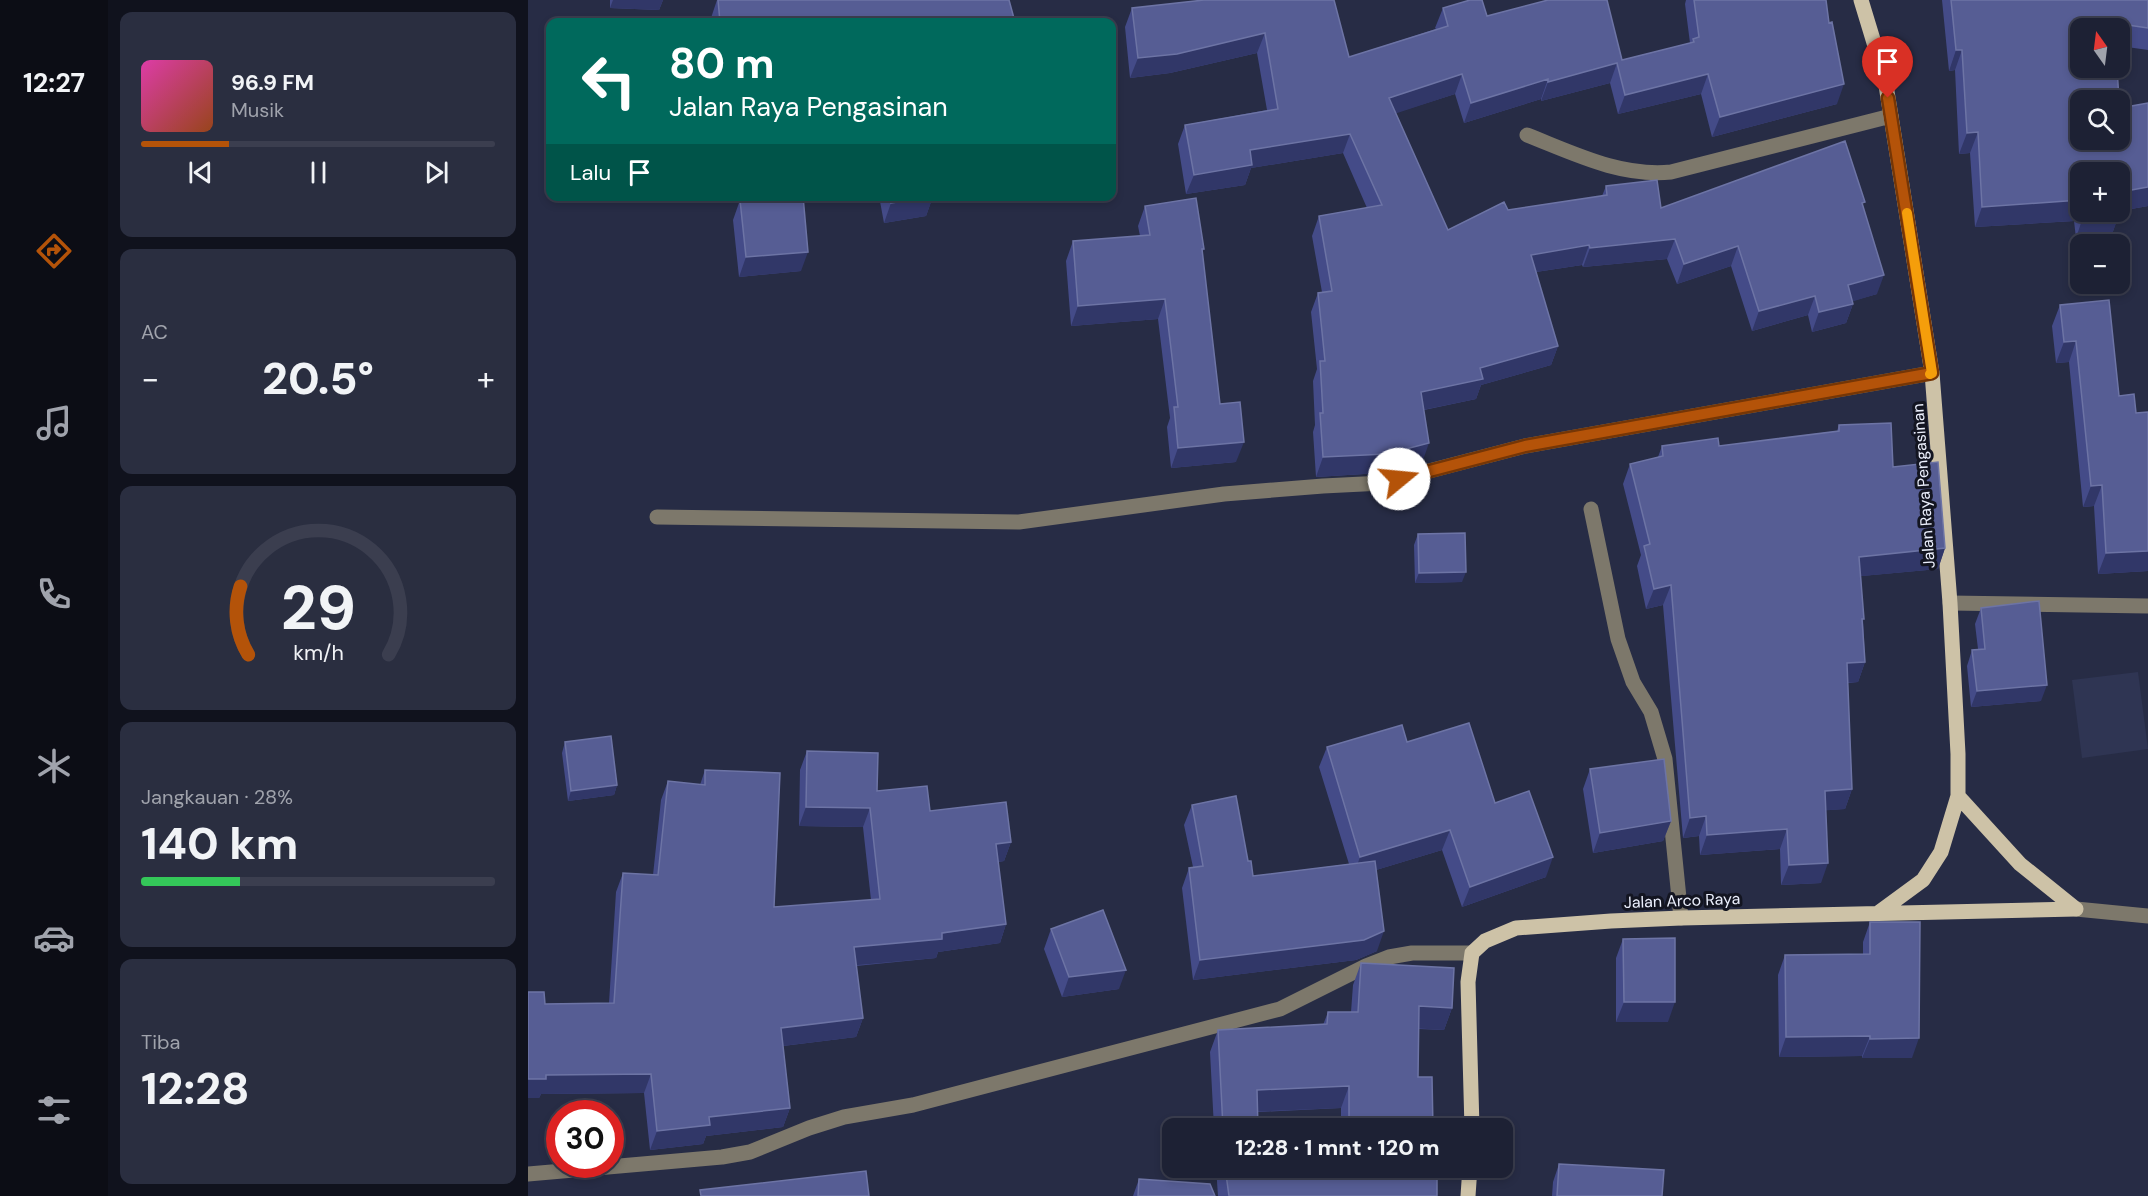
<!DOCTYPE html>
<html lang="id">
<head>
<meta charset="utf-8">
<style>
	:root { --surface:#1d2134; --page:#2a2e40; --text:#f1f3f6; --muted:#a0a3ac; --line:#3b3e4f; --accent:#b45309 }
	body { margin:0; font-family:"DM Sans",sans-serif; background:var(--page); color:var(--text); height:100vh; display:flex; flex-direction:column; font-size:22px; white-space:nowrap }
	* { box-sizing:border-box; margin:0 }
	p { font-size:20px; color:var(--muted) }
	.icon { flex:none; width:33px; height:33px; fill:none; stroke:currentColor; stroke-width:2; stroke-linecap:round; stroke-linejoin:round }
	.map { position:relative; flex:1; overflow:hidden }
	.sheet { display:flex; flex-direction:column; gap:12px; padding:12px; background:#10121d; width:420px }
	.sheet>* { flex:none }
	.guide { position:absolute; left:18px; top:18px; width:570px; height:183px; border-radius:12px; box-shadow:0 3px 9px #0003,0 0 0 2px var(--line); background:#00695c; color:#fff; overflow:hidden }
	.needle { width:39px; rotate:346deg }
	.buttons { position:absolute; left:1542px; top:18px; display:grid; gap:12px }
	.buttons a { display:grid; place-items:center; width:60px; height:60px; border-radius:12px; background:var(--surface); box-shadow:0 3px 9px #0003,0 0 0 2px var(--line); font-size:30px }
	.speed { position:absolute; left:18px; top:1100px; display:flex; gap:12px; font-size:30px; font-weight:700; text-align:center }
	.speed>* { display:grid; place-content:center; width:78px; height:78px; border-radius:50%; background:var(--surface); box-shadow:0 3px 9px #0003,0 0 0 2px var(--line); line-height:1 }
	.speed .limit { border:9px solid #d22; background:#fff; color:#111 }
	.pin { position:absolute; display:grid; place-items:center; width:51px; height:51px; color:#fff; margin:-62px -26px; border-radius:50% 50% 50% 0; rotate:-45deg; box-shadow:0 0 6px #0007 }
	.pin .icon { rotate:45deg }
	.me { position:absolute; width:66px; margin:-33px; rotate:73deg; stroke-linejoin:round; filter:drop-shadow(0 0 4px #0008) }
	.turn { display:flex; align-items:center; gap:21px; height:126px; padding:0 24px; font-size:27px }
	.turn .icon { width:78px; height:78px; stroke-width:2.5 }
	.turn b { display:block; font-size:42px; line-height:51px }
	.then { display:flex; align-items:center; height:57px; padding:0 24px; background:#0003; gap:12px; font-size:22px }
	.big { font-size:45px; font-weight:800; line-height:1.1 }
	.sheet .card { flex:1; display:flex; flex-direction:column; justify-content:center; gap:9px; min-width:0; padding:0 21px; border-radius:12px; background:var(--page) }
	.sheet .dial { align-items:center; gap:0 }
	.dial svg { height:156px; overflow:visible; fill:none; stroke:var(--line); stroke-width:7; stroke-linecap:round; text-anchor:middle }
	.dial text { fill:var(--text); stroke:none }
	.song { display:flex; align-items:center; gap:18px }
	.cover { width:72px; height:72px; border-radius:9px; background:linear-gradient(135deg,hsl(320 70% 55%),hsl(20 70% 35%)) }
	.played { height:6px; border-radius:3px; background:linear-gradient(90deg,var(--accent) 25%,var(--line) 25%) }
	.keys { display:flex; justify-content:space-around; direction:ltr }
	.heat { display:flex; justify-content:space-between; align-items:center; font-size:33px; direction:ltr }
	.charge { height:9px; border-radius:4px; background:linear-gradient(90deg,#34c759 28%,var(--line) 0) }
	.trip { position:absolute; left:634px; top:1118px; width:351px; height:60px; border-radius:12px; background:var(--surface); box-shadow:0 3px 9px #0003,0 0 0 2px var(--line); font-weight:800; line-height:60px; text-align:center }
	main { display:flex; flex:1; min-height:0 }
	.dock { display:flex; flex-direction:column; width:108px; justify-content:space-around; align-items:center; background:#0c0d15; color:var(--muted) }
	.dock .icon { width:42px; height:42px }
	.dock .active { color:var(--accent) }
	.dock b { font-size:27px; color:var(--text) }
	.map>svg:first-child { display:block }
</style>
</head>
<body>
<main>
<nav class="dock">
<b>12:27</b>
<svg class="icon active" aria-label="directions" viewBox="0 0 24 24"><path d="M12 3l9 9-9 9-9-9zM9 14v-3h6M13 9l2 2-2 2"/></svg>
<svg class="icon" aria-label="music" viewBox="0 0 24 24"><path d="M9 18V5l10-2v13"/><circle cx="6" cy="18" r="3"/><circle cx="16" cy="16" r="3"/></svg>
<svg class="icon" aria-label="phone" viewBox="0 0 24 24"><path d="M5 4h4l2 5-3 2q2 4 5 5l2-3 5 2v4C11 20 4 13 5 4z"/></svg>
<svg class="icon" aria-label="climate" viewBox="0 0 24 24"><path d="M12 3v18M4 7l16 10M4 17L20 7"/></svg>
<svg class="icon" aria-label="car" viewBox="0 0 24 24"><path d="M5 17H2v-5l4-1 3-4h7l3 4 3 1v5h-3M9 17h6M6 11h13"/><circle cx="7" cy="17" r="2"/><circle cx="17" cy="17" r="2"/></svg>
<svg class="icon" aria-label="filters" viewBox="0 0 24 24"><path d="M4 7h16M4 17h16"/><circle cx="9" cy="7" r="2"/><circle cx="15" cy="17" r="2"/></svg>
</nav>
<section class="sheet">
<div class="card">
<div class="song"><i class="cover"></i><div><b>96.9 FM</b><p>Musik</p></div></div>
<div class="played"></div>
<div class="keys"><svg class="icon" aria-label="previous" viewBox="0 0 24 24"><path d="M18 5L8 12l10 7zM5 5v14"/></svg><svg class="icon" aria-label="pause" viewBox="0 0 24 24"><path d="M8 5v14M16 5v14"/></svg><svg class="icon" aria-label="next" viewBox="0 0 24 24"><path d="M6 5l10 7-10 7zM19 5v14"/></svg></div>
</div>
<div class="card"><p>AC</p>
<div class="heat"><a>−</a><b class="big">20.5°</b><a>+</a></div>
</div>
<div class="card dial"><svg viewBox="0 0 100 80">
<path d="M14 69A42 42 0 1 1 86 69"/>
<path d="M14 69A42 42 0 0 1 10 34" stroke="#b45309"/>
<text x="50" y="56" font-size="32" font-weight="700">29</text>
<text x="50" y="72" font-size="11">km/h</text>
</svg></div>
<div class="card"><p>Jangkauan · 28%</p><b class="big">140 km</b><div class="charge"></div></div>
<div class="card"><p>Tiba</p><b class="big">12:28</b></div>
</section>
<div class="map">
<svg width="1620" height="1196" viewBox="0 0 1620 1196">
	<rect width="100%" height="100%" fill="#272c45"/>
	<path fill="#2f3553" d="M1610,672L1620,749L1554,758L1544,680Z"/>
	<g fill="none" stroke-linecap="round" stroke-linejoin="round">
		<path stroke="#7d786b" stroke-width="15" d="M999,135C1045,153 1092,177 1143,172L1363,116
			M1063,509L1090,639L1105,682L1123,712L1137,759L1153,918
			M129,517L491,522L696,494L795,486L855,483L997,446L1404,373
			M1422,603L1620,606
			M1548,909L1620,916
			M0,1174L194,1157L222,1152L281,1128L316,1117L385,1105L752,1009L838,966L861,957L884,953H944"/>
		<path stroke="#cdc2a7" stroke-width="15" d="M1333,0L1357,79L1404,373L1422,603L1430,754V796L1413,852L1395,880L1350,913
			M1430,796L1492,864L1548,909
			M944,1128L940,982L944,953L957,941L988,928L1083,921L1153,918L1548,909
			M940,1196L942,1167"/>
	</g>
	<path fill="#444b88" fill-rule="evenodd" d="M82,0H135L131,10L82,8Z
		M189,0H481L487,22H183V18Z
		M676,0L821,57L908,29L907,28L915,8L959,16L1094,60L1162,43L1157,4L1158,0H1298L1309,104L1184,137L1173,94L1090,114L1082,83L1013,101V99L936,123L927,94L867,113L920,230L980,210L1074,196L1078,186L1133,208L1335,207L1349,294L1324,301L1325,304L1318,323L1284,332L1280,315L1224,331L1203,266L1149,284L1139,259L1055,267L1054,265L1008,272L1030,346L1023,365L953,385L948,399L896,410L894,463L852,473L788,477L785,432L787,425L785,381L789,369L783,312L790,293L794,292L784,236L791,216L839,208L815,153L723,168L717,185L658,194L650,144L657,125L739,110L729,53L642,73L602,78L597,27L604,8Z
		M1414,0H1620V50L1592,46V28H1552L1592,108L1620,103V206L1592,211L1584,234L1548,238L1546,221L1447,227L1442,153L1431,154L1427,70L1421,71ZM1552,172L1592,212H1552Z
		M213,196H280L279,201H275L273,271L211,277L205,220L212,200H214Z
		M351,196H405L398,216L356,223Z
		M617,206L676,249L674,252L692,404L708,462L643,468L639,427L642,418L630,319L543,326L538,261L545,241L612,236L610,226Z
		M1532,305L1591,396L1608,413L1620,412V571L1570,574L1566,506L1555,507L1541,362L1528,363L1524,326Z
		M1311,425L1365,467L1417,548L1410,569L1333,576L1337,662L1330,682L1320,683L1324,789L1317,809L1298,810L1293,883L1253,885L1252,849L1172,855L1171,836L1155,838L1135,605L1118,609L1109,566L1113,555L1095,484L1102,464L1130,457L1134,446H1191L1309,431Z
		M890,534L934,582L887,583L886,545Z
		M1453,608L1513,701L1443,707L1439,666L1444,650L1450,649L1447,624Z
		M37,742L89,785L86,795L40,801L34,753Z
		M879,742L967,803L1018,877L934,907L914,850L848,870L849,951L828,960L665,980L654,888L661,868L665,867L656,825L664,805L720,861L725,876L821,864L791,767L799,747Z
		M279,751L349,791L483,842L476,861L470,862L478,924L472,943L410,952L408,958L328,966L335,1018L328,1037L255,1046L262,1108L255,1127L178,1136L175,1144L122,1150L116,1093L13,1094L11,1098L17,1004L81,1003L88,892L95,873L125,875L133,800L140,781L172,785L177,770L246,907L343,900L335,827L271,826L272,770Z
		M1062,769L1143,821L1135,841L1065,853L1055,789Z
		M1342,922L1384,1058H1334V1056L1251,1057L1250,975L1257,955L1335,954V942Z
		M523,929L591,989L534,997L516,949Z
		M1095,939L1140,1022H1088V958Z
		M833,963L924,1008L916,1030L891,1029L890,1077L905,1128H813V1108L730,1112V1128H686L682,1052L690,1030L795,1025L800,1012H823L825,985Z
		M1031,1164L1134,1196H1024L1025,1182Z
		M688,1167H732V1169H814V1167H909V1196H690Z
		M611,1179L687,1196H605Z"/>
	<path fill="#313768" d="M85,0H135L131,10L82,8Z
		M737,33L729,53L642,73L602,78L610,58Z
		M1428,50H1434L1427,70L1421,71Z
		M1089,63L1082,83L1013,101L1020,82Z
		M934,74L927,94L854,118L861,98Z
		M1180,74L1173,94L1090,114L1097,95Z
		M1020,79L1013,99L936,123L943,103Z
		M1316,84L1309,104L1184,137L1192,117Z
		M1450,132L1442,153L1431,154L1439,133Z
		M822,134L815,153L723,168L717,185L658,194L666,175L722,150Z
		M1620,187V206L1592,211V192Z
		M268,196H280L279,201L266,202Z
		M405,197L398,216L356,223L363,203Z
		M1552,200V204L1546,221L1447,227L1454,207Z
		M1592,213L1584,234L1548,238L1555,217Z
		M1147,239L1139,259L1055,267L1062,248Z
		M1061,245L1054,265L995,274L1003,255Z
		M1210,246L1203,266L1149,284L1156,264Z
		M280,252L273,271L211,277L218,257Z
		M1356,275L1349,294L1313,305L1320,285Z
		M1287,296L1280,315L1224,331L1231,311Z
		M637,299L630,319L543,326L550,306Z
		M1325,304L1318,323L1284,332L1291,312Z
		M1548,341L1541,362L1528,363L1536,342Z
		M1030,346L1023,365L953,385L948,399L885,412L893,392L952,368Z
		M716,442L708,462L643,468L650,448Z
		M901,443L894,463L852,473L788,477L795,457Z
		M1574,485L1566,506L1555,507L1563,486Z
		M1417,548L1410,569L1324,577L1331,557Z
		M1620,551V571L1570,574L1578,553Z
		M938,572L934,582L887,583L891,573Z
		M1143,585L1135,605L1118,609L1126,589Z
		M1337,662L1330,682L1312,683L1319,663Z
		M1519,685L1513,701L1443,707L1449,691Z
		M89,785L86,795L40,801L43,791Z
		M1324,789L1317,809L1289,811L1297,791Z
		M278,807L342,808L335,827L271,826Z
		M1178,816L1171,836L1155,838L1162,818Z
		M1143,821L1135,841L1065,853L1072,833Z
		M1259,829L1252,849L1172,855L1179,835Z
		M922,830L914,850L825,877L832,857Z
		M483,842L476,861L461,863L468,844Z
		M1025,857L1018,877L934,907L942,887Z
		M1300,863L1293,883L1253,885L1261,865Z
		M478,924L472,943L410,952L408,958L319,966L326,947Z
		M856,931L849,951L828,960L665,980L672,960Z
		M598,970L591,989L534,997L541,977Z
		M1096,1002H1147L1140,1022H1088Z
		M891,1006L924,1008L916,1030L883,1028Z
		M335,1018L328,1037L246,1047L253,1028Z
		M1342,1036L1334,1056L1251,1057L1258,1037Z
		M1391,1038L1384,1058H1334L1342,1039Z
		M123,1074L116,1093L13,1094L11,1098H0V1079L18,1075Z
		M821,1086L813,1108L721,1112L729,1090Z
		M262,1108L255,1127L178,1136L175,1144L122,1150L129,1131L181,1117Z"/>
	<path fill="#565d94" stroke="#6d74a5" stroke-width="1.5" d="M190,0H481L487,22H192Z
		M676,0H806L821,57L920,26L915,8L942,0H954L959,16L1020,0H1079L1094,60L1166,42L1165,39L1171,37L1166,0H1298L1301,23L1304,22L1316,84L1192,117L1180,74L1097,95L1089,63L1020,82V79L943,103L934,74L861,98L920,230L976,202L980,210L1079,195L1078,186L1129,180L1133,208L1317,141L1337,202L1334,203L1356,275L1320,285L1325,304L1291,312L1287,296L1231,311L1210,246L1156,264L1147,239L1062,248L1061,245L1003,255L1030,346L952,368L955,379L893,392L901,443L859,454L795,457L792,413H795L792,361H797L790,293L804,291L791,216L854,205L822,134L722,150L724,165L666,175L657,125L750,109L737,33L649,54L610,58L604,8Z
		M1423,0H1620V28L1586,23L1587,28H1552V68H1589L1591,100H1552V140H1592V107V108L1620,103V187L1592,192V172H1552V200L1454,207L1450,132L1439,133L1434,50H1428Z
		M223,196H275L280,252L218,257L212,200L223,199Z
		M362,196H405V197L363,203Z
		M668,198L676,249H674L692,404L712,402L716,442L650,448L646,407H650L637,299L550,306L545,241L622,235L617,206Z
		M1592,207V213L1555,217V212H1592Z
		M1581,300L1591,396L1606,394L1608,413L1620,412V551L1578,553L1574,485L1563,486L1548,341L1536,342L1532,305Z
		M1363,423L1365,467L1410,462L1417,548L1331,557L1336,619H1334L1337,662L1319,663L1324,789L1297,791L1300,863L1261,865L1259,829L1179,835L1178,816L1162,818L1143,585L1126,589L1116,546L1122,544L1102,464L1135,456L1134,446L1190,438L1191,446L1311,431V425Z
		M937,533L938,572L891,573L890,534Z
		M1511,601L1519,685L1449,691L1444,650L1457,649L1453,608Z
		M941,723L967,803L1001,791L1025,857L942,887L922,830L832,857L799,747L874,725L879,742Z
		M83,736L89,785L43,791L37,742Z
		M279,751L350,753L349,791L399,786L402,811L478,802L483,842L468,844L478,924L414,933V939L326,947L335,1018L253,1028L262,1108L181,1117L182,1125L129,1131L123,1074L18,1075V1079H0V992H16L17,1004L86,1003L95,873L130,875L140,781L177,785V770L252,773L246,907L352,899L342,808L278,807Z
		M1136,759L1143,821L1072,833L1062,769Z
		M708,796L720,861H723L725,876L847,861L856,931L836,940L672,960L661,868L675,866L664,805Z
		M575,910L598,970L541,977L523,929Z
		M1342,922H1392L1391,1038L1342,1039V1036L1258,1037L1257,955L1342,954Z
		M1147,938V1002H1096L1095,939Z
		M833,963L926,968L924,1008L891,1006L890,1077H904L905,1128H821V1086L729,1090L730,1128H695L690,1030L799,1024L800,1012H830Z
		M1031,1164L1136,1170L1134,1196H1029Z
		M697,1167H732V1169H822V1167H909V1196H701Z
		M338,1171L341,1196H173L172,1190Z
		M611,1179L682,1184L687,1196H610Z"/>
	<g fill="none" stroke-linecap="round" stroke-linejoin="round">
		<defs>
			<path id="route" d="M871,479L997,446L1404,373L1360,98"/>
		</defs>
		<use href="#route" stroke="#753606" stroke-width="15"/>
		<use href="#route" stroke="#b45309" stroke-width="10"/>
		<path stroke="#f59e0b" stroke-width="10" d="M1379,213L1404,373L1402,374"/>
	</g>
	<g text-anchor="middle" stroke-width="6" stroke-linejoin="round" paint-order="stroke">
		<g font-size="16" fill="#ecf0fd" stroke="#131521">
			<text transform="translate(1395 486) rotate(-94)" y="6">Jalan Raya Pengasinan</text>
			<text transform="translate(1154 900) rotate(-2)" y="6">Jalan Arco Raya</text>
		</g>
	</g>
</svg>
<div class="buttons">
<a><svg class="needle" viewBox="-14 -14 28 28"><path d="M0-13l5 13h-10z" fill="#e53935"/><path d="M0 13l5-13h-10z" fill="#a0a3ac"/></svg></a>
<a><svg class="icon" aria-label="search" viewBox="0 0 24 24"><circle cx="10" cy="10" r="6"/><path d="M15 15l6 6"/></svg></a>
<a>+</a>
<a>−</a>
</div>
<div class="speed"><div class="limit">30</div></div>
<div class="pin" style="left:1360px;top:98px;background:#d93025"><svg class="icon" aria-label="arrive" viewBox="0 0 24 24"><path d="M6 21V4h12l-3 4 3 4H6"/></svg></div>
<svg class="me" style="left:871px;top:479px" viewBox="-20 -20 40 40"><circle r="19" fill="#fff"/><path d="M0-13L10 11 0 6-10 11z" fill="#b45309"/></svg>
<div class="trip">12:28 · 1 mnt · 120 m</div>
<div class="guide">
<div class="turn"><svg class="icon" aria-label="left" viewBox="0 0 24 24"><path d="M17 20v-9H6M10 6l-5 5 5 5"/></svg><div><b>80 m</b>Jalan Raya Pengasinan</div></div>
<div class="then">Lalu<svg class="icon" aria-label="arrive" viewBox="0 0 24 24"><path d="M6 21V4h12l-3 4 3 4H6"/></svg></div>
</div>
</div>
</main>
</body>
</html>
